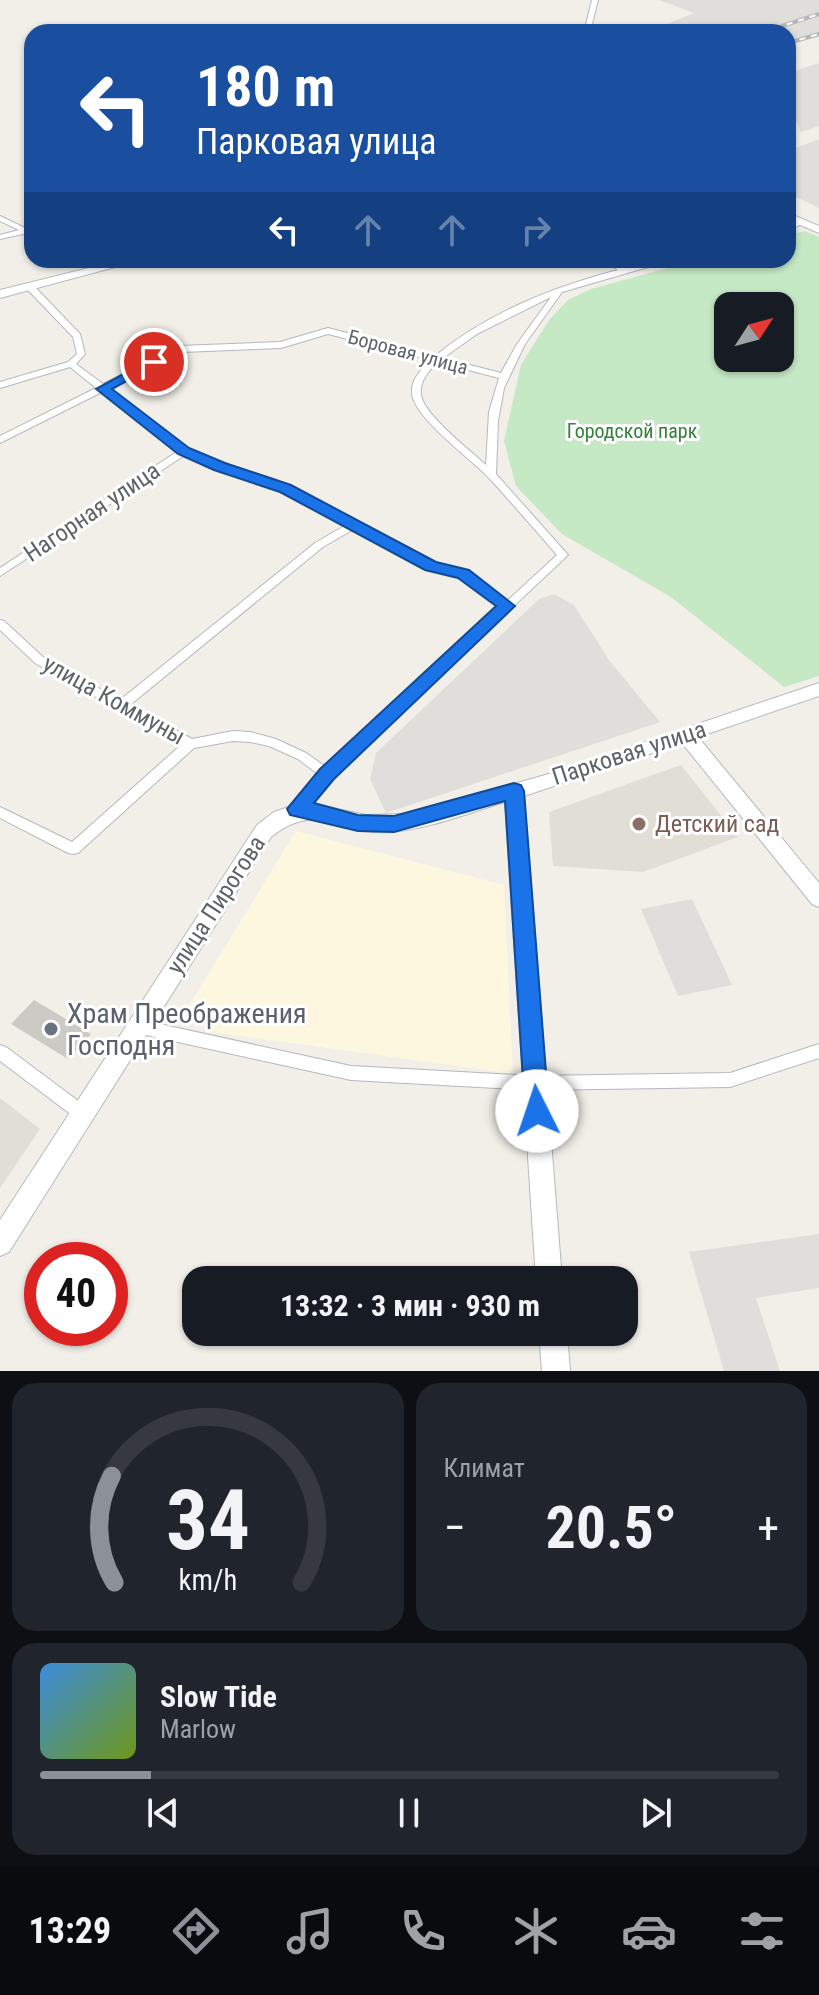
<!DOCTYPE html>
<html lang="ru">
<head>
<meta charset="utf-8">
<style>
	:root { --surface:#171b24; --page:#20242c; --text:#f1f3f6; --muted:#9ea1a6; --line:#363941; --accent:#8c9099 }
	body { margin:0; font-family:"Roboto Condensed",sans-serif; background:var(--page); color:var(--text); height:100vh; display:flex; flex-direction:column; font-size:30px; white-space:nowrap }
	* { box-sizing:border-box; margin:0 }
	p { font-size:26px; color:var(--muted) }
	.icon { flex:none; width:44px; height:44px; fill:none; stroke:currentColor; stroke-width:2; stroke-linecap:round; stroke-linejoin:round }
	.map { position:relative; height:1371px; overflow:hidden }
	.details { display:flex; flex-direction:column; gap:12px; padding:12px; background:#0d0f14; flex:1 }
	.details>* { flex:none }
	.guide { position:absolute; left:24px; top:24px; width:772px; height:244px; border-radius:24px; box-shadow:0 2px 6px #0004; background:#1a4fa0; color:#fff; overflow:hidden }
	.needle { width:52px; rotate:54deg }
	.tools { position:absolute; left:714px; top:292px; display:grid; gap:16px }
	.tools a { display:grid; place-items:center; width:80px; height:80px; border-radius:16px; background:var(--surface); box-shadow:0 2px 6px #0004; font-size:40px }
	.speed { position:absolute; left:24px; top:1242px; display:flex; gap:16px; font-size:40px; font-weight:700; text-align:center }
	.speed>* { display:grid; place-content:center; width:104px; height:104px; border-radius:50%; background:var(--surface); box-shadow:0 2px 6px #0004; line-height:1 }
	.speed .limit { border:12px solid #d22; background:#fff; color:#111 }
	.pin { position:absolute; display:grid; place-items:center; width:68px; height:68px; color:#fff; margin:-34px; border:4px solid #fff; border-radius:50%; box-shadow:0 2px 8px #0007 }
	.me { position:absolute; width:88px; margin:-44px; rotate:356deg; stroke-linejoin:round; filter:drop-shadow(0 0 6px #0008) }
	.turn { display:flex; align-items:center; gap:28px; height:168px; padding:0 40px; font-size:36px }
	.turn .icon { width:104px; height:104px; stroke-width:2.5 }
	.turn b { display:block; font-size:56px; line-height:68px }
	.lanes { display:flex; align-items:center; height:76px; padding:0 40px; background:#0003; justify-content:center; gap:40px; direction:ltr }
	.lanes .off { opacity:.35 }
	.big { font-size:60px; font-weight:700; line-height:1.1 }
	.details .widget { flex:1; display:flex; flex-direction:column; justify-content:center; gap:12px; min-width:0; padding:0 28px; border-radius:24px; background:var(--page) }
	.details .dial { align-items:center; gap:0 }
	.dial svg { height:208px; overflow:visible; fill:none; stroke:var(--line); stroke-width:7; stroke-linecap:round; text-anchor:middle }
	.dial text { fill:var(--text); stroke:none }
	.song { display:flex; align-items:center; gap:24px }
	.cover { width:96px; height:96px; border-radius:12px; background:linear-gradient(135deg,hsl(210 70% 55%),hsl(80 70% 35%)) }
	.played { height:8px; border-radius:4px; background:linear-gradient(90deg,var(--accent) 15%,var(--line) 15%) }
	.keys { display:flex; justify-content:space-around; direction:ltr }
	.heat { display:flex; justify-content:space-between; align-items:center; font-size:44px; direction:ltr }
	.details .tiles { flex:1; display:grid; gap:12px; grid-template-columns:1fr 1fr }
	.widget:last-child { grid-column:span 2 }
	.trip { position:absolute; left:182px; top:1266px; width:456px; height:80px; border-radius:24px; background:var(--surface); box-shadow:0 2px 6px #0004; font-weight:700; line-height:80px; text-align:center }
	.dock { display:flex; height:128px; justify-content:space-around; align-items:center; background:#090b0e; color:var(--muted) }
	.dock .icon { width:56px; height:56px }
	.dock .selected { color:var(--accent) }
	.dock b { font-size:36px; color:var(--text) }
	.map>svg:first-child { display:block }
</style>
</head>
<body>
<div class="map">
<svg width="819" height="1371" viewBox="0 0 819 1371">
	<rect width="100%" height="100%" fill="#f1efe8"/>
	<path fill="#fef7e0" d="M296,831L504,885L513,1074L220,1033L182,1017Z"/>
	<path fill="#e0deda" d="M659,0H819V37L788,45V32H647L694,13Z
		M819,63V126L801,132L788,105V73Z
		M819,139V208L788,193V151Z
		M554,594L574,605L609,660L660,722L386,813L370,779L376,753L539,599Z
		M692,899L732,985L678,996L641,909Z
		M819,1234V1288L756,1298L780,1371H724L689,1252Z"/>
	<path fill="#e1ded6" d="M681,765L738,837L643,872L553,866L549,812Z
		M0,1098L40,1129L0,1188Z"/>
	<path fill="#c5e8c5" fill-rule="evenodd" d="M805,231L819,237V676L784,687L671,597L562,534L516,486L504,441L521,365L549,320L568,300L591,289L697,260H788V235ZM728,306H780V358H728Z"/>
	<path fill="#cccac5" d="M34,1000L91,1034L68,1059L11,1024Z"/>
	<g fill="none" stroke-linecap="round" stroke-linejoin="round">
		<defs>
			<path id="street" d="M592,0H598L590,32H584Z
				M0,216L27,229L32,228V232L0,239V235L19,230L0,221Z
				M798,220L805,222L788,231V226Z
				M88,260H97L106,268L99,270Z
				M602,260H612L626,268L658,260H672L562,292L525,344L504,388L498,421L496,474L568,555L332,777L302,813H292L290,809L319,775L298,759L269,746L250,742L233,741L194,748L78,853L73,854L68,853L0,818V807L72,842L181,745L35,663L0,630V620L4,621L43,657L120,700L315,543L346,525L282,490L216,469L185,455L0,576V568L178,451L102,392L0,443V436L96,388L70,367L0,388V382L68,362L77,354L73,337L27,289V285H33L80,334L85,354L76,364L103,384L180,346L280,342L328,328L435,356C487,313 553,287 618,270ZM551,297L517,344L501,373L443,358L477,334ZM328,334L430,360C422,369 411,379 412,392C412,417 473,460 490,479C513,504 535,530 557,555L507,601L467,572L435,564L290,486L222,465L187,449L109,389L182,352L281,348ZM438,362L499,378L489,412L486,465C471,451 424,415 421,395C419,382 429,370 438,362ZM354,529L427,568L459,576L500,607L326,767L306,753L276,739L250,732L233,731L192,739L130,705L323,547Z
				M137,1019L351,1066L535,1076L730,1073L819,1044V1058L730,1087L535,1090L351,1080L137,1033L132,1031L129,1026L132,1021Z
				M0,1045L6,1047L89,1109L91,1114L89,1119L83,1122L77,1119L0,1061Z"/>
			<path id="secondary" d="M788,213L819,226V233L788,220Z
				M121,260H141L0,298V290Z
				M819,683V696L698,737L819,883V907L812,904L682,743L524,796L562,1280H536L505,802C468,813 429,829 390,832C340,836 318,799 271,837L9,1252L0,1256V1220L257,825L274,812L297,804H314L366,815L407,814L556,772Z
				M539,1332H567L570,1371H542Z"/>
		</defs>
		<use href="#street" stroke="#b5b8bc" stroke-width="2"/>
		<use href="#secondary" stroke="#b6babf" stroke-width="2"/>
		<use href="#street" fill="#fff" fill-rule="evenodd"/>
		<use href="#secondary" fill="#fff" fill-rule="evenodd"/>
		<defs>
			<path id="rail" d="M764,32L819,14
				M788,43L819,34"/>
		</defs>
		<use href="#rail" stroke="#b6b7b8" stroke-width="4"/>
		<use href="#rail" stroke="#fff" stroke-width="2" stroke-dasharray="6" stroke-linecap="butt"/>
	</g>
	<path fill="#1a73e8" stroke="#114b97" stroke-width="2" d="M149,360L161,362L112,389L189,448L225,463L291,485L436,562L469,570L515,606L334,779L314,803L358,815L394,816L514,783L521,785L524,791L549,1111L545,1119L537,1122L528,1119L525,1111L505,801L394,832L358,831L290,815L287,809L320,769L496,606L458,578L425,570L280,492L214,470L178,454L96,389Z"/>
	<circle fill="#8d6e63" stroke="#fff" stroke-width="3" cx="639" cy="824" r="8"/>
	<circle fill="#6b7280" stroke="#fff" stroke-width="3" cx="51" cy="1029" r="8"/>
	<g text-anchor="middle" stroke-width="6" stroke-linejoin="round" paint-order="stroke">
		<g font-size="20" fill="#5f6368" stroke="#fff">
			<text transform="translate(408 352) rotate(15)" y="7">Боровая улица</text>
		</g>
		<g font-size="20" fill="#348238" stroke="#fff">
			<text x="632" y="438">Городской парк</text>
		</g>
		<g font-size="24" fill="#5f6368" stroke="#fff">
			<text transform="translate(92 512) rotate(-34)" y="8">Нагорная улица</text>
			<text transform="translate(114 700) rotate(29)" y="8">улица Коммуны</text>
			<text transform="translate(629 753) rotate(-18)" y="8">Парковая улица</text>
			<text transform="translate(216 905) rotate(-57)" y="8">улица Пирогова</text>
		</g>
		<g font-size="24" fill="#785e54" stroke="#fff" text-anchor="start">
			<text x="655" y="832">Детский сад</text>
		</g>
		<g font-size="28" fill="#5b616d" stroke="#fff" text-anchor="start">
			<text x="67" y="1023">Храм Преображения<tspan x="67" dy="32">Господня</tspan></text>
		</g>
	</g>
</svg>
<div class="tools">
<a><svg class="needle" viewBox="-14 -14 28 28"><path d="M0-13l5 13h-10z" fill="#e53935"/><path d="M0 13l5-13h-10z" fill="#9ea1a6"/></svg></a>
</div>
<div class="speed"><div class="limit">40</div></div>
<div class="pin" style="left:154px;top:362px;background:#d93025"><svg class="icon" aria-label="arrive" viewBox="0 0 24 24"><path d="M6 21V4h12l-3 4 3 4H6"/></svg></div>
<svg class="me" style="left:537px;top:1111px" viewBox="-20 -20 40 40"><circle r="19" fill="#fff"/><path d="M0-13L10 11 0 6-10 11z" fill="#1a73e8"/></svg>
<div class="trip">13:32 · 3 мин · 930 m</div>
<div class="guide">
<div class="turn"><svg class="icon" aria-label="left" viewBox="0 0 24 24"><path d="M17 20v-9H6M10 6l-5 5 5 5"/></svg><div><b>180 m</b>Парковая улица</div></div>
<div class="lanes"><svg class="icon" aria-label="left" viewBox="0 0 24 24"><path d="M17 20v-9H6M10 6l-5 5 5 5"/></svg><svg class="icon off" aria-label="ahead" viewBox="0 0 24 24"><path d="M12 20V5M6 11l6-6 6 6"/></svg><svg class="icon off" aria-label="ahead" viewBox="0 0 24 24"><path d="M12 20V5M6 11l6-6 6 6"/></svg><svg class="icon off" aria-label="right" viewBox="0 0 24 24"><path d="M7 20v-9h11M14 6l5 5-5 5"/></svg></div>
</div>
</div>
<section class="details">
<div class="tiles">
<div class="widget dial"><svg viewBox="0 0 100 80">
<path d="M14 69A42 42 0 1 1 86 69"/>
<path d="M14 69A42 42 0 0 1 13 28" stroke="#8c9099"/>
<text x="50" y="56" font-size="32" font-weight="700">34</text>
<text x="50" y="72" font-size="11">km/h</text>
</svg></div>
<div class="widget"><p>Климат</p>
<div class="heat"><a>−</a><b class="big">20.5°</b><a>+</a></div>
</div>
<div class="widget">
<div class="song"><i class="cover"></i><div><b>Slow Tide</b><p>Marlow</p></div></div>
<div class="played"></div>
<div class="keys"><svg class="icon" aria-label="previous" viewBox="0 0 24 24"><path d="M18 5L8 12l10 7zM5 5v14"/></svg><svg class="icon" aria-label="pause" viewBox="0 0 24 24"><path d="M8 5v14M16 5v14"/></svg><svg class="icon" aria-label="next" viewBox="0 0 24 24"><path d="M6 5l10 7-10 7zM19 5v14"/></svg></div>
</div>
</div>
</section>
<nav class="dock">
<b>13:29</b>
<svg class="icon selected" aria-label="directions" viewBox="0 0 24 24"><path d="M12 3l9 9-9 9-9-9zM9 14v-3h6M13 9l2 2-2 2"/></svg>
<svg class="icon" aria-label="music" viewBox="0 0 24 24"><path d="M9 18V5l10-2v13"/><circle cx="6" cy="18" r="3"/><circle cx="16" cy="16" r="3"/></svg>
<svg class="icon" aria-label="phone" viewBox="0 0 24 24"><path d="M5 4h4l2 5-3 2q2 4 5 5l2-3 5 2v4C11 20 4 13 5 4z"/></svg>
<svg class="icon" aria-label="climate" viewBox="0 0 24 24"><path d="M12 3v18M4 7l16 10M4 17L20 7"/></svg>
<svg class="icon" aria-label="car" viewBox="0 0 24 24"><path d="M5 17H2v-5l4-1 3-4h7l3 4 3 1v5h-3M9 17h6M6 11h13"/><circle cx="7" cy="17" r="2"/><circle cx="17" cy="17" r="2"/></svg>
<svg class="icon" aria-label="filters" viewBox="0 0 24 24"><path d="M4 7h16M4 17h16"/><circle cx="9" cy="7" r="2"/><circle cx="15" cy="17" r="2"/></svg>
</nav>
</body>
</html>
